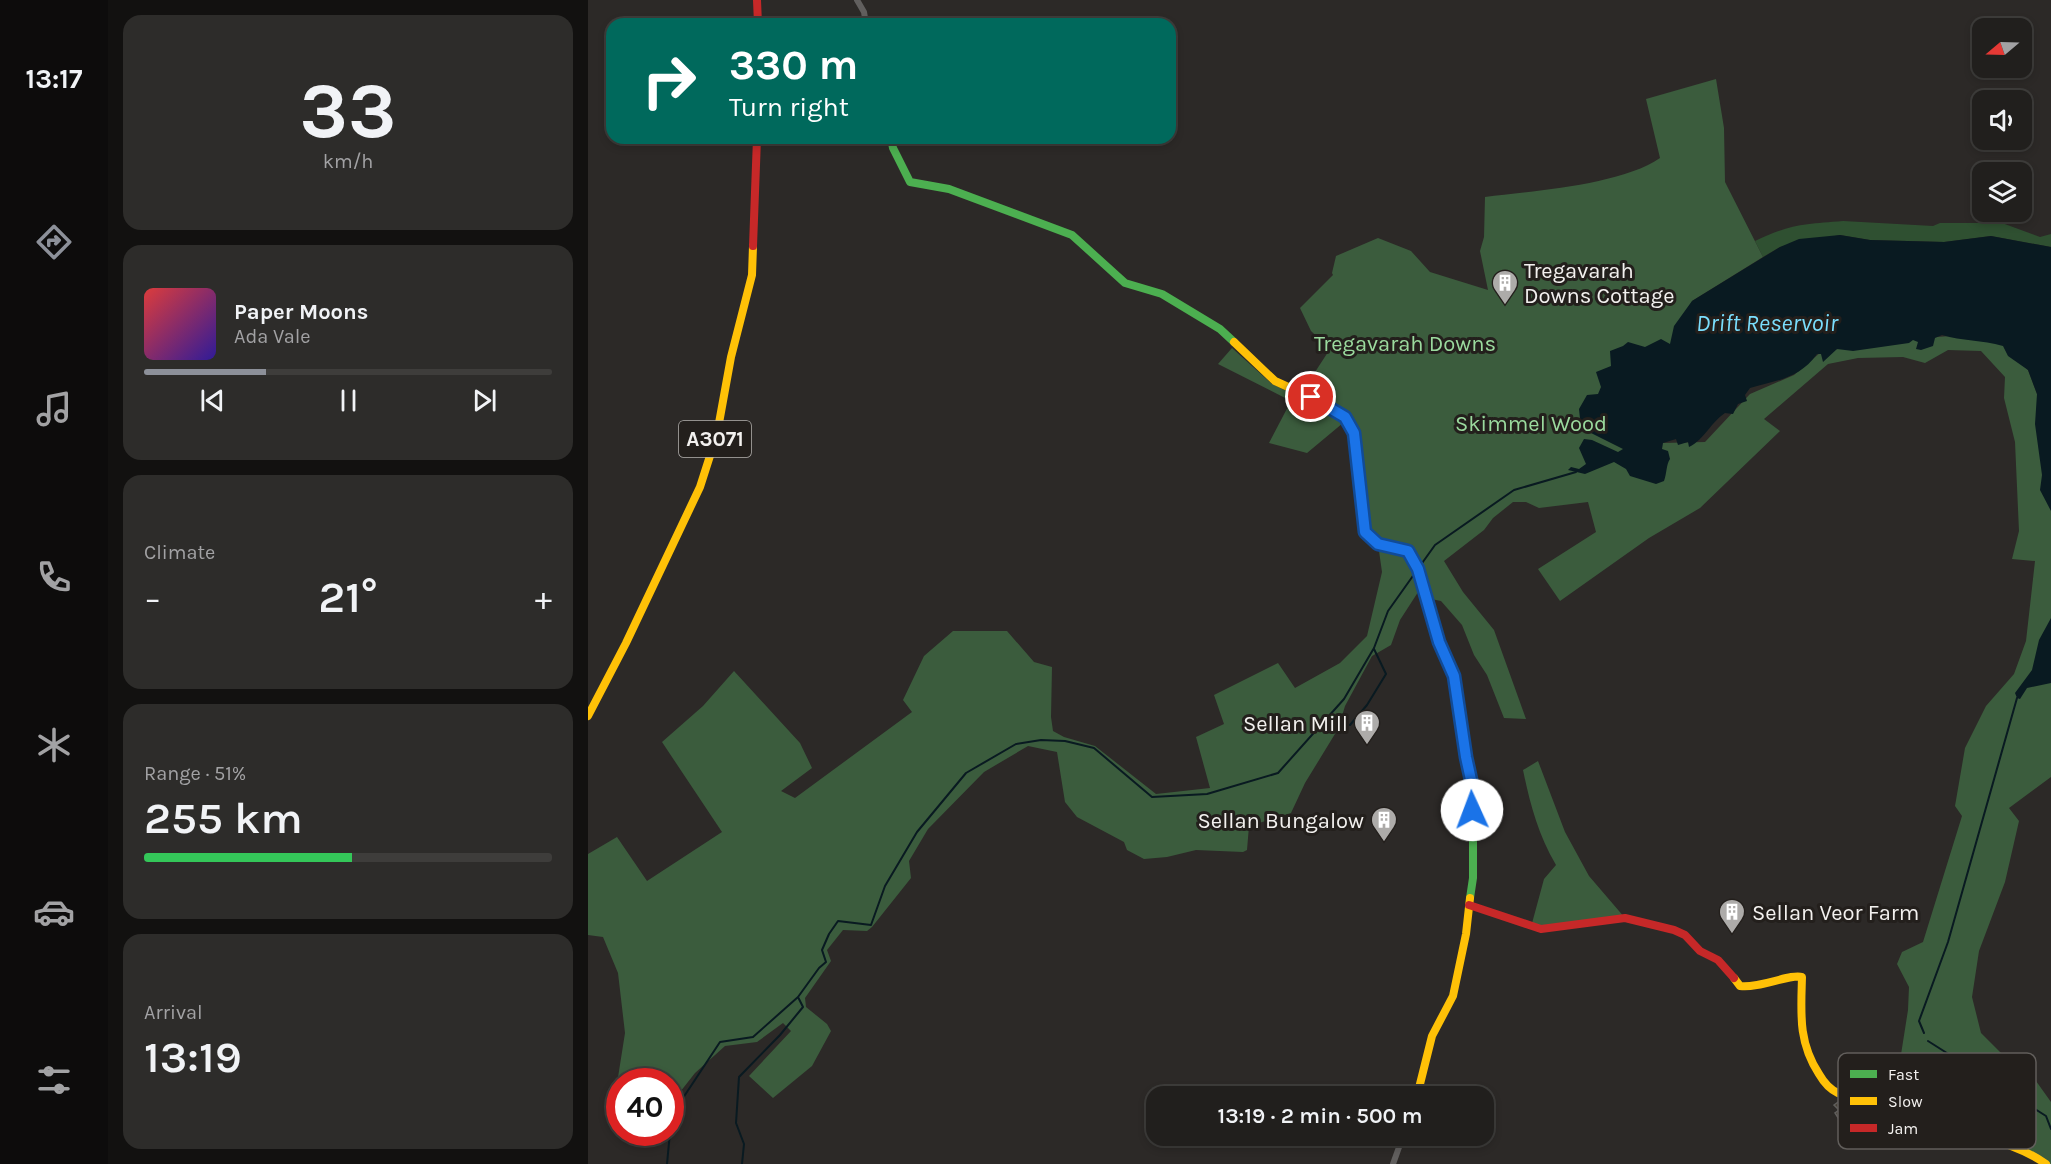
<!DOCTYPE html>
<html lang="en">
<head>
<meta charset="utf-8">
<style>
	:root { --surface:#211f1d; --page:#2d2c2a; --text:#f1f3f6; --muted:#a2a2a4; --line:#3e3d3b; --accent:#8c9099 }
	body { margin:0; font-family:Karla,sans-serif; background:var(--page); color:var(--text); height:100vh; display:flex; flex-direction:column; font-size:22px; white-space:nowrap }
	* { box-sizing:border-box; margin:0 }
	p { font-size:20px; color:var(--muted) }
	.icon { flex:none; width:33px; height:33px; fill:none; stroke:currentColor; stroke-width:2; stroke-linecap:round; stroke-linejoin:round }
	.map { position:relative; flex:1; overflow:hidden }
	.sheet { display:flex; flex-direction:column; gap:15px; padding:15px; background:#121110; width:480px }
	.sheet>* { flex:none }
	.top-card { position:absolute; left:18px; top:18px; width:570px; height:126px; border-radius:18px; box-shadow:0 3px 9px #0003,0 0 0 2px var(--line); background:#00695c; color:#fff; overflow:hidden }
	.needle { width:39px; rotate:251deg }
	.fabs { position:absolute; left:1384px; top:18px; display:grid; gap:12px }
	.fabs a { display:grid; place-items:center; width:60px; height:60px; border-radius:12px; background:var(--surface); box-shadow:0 3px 9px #0003,0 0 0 2px var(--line); font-size:30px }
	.speed { position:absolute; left:18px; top:1068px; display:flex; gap:12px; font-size:30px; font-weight:700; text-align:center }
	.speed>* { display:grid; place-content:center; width:78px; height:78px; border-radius:50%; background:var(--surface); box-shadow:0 3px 9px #0003,0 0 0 2px var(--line); line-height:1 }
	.speed .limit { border:9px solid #d22; background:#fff; color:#111 }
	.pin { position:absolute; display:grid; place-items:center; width:51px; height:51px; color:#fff; margin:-26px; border:3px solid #fff; border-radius:50%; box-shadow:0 2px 6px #0007 }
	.me { position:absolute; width:66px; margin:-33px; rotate:358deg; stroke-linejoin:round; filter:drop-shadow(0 0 4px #0008) }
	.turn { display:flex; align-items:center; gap:21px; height:126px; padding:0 24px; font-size:27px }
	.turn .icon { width:78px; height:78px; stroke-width:2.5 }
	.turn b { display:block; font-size:42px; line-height:51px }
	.big { font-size:45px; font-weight:600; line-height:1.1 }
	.sheet .card { flex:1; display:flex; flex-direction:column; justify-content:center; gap:9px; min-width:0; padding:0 21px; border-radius:18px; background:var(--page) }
	.sheet .dial { align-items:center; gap:0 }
	.dial b { font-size:78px; line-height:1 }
	.song { display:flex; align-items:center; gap:18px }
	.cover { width:72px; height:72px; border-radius:9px; background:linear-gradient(135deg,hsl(0 70% 55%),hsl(250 70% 35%)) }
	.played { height:6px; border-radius:3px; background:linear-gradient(90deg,var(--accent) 30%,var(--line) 30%) }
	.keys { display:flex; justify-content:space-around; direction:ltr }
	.heat { display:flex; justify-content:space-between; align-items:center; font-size:33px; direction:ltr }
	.charge { height:9px; border-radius:4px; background:linear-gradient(90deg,#34c759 51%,var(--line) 0) }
	.trip { position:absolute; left:558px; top:1086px; width:348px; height:60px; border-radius:18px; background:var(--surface); box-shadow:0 3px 9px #0003,0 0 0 2px var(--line); font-weight:600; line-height:60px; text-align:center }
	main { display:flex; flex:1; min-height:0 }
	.dock { display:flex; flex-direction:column; width:108px; justify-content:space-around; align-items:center; background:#0d0c0c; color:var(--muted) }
	.dock .icon { width:42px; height:42px }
	.dock .on { color:var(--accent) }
	.dock b { font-size:27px; color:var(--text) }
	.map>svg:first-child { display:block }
</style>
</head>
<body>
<main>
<nav class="dock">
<b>13:17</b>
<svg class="icon on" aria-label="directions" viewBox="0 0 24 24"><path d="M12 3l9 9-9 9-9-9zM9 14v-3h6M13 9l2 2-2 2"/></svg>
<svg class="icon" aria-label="music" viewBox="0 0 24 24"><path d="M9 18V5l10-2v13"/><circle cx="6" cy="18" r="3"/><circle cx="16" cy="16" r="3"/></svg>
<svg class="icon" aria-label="phone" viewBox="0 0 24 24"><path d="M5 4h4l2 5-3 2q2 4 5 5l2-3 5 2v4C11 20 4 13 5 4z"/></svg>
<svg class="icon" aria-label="climate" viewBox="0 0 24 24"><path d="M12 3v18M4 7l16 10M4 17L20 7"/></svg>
<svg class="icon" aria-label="car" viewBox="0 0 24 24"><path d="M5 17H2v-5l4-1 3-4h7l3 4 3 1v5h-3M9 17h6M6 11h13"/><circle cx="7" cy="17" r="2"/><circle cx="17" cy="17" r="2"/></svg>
<svg class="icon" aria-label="filters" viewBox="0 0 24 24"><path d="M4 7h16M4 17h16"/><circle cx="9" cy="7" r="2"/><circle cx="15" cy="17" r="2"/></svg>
</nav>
<section class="sheet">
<div class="card dial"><b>33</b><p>km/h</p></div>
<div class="card">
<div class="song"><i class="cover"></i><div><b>Paper Moons</b><p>Ada Vale</p></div></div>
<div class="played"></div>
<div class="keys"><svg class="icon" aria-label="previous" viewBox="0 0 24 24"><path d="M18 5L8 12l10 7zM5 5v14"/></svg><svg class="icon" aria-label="pause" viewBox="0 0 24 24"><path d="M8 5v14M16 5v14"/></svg><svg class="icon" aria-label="next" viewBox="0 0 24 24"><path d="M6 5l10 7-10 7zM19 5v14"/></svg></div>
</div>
<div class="card"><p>Climate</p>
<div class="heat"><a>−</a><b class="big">21°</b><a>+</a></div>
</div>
<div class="card"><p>Range · 51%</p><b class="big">255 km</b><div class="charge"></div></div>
<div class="card"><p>Arrival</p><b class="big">13:19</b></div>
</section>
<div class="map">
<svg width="1463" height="1164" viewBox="0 0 1463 1164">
	<rect width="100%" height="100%" fill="#2c2927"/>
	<path fill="#2f5031" d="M1255,221L1345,226L1352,223H1414L1452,237L1463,234V247L1403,236L1356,242L1282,240L1252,235L1192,247L1175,257L1167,241C1202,224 1217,224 1255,221Z"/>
	<path fill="#3b5c3d" d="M1128,79L1136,128L1137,182L1175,257L1104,301L1075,443L1117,442L1162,394L1206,375L1233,352L1295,341L1403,333L1440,370L1449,394L1463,474V777L1421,808L1431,821L1417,882L1391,951L1384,997L1393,1033L1412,1052L1448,1081L1463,1102V1164H1458L1447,1154L1347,1122L1306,1099L1320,1010L1321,987L1309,964L1314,952L1335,942L1374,816L1367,806L1377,748L1398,706L1426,674L1438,641L1447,561L1424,559L1431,531L1427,442L1416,398L1417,377L1393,351L1360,350L1337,363L1315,357L1270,358L1240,364L1176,419L1192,431L1112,508L1061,538L972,601L950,569L1008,532L1000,502L951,508L938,502H925L905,518L896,530L856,561L875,592L906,630L938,719L916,718L899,675L886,655L874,625L853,601L843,599L834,586L812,620L803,645L784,656L757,706L750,729L717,783L703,813L661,826L659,850L655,852L608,850L579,857L556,859L539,850L536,842L489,817L477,802L469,752L440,746L396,772L340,829L321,861L323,878L284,927L279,931L255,930L239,950L243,961L217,998L218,1007L239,1024L243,1031L224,1066L185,1098L161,1076L203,1031L195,1023L169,1042L137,1046L107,1073L85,1101H83L82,1082H32L31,1090H28L37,1033L30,973L15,937L0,935V854L29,837L59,881L134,832L74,742L115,706L146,671L212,743L224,768L193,791L207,798L324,712L315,700L336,656L365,631H419L446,662L464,667L463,717L465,731L476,737L507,746L568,794L622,788L608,737L636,724L626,695L690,663L707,688L752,663L779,636L794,572L790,544L777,532L766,433L742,406L737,397L716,389L742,349L723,331L712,308L745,275L744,273L748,256L790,238L823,251L842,272L900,290L892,251L896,237L897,197C945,191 1033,185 1072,158L1058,99Z
		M644,348L684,384L744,412L755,423L719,453L681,443L703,401L630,364Z
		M950,761L977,832L1001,876L1037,918L943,927L956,879L968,865C950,834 942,804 935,770Z"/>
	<path fill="#091a21" d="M1252,235L1282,240L1356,242L1403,236L1463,247V511L1452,490L1454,475L1447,424L1449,394L1440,370L1420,356L1415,346C1394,340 1374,341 1354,335L1347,338L1345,346L1333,350L1328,349L1330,342L1325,340L1321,343L1265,351L1249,349L1235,362L1233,354H1229C1211,379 1189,380 1162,388L1157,395L1159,401L1150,404L1145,414L1137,413C1122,423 1117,439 1101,447L1100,442L1090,445L1088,439L1075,443L1074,449L1080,451L1082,459C1078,465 1079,473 1076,481L1068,484L1042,476L1038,469L1026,462L997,474L980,470L983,467L991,469L998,464L991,448L996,439L1004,440L1030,452L1035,449L993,428L991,409L999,395L1010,394L1013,387L1008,372L1023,366L1022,351L1035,346L1040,342L1057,347L1073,339L1082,344L1086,326L1104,301L1192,247L1211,239Z
		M1463,618V683L1439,688L1432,699L1429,698L1427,693L1444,670L1451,640Z"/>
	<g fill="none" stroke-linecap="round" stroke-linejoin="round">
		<path stroke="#091a21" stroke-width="2" d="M832,566L847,545L926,490L988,472
			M762,725L779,705L798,674L786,649
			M1336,1033L1331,1021L1360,942L1429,698
			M1340,1041L1458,1116L1463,1129
			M82,1128L93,1101L132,1042L165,1037L210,997L231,968L238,962L234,950L241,934L250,921L283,925L297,886L329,832L378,773L428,744L453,740L477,741L506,748L564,797L619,794L690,773L756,699L786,648L800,611L827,573
			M79,1164L82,1132
			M154,1164L156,1144L148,1123L151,1077L192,1035L215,1007L210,997"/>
	</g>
	<path fill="#443e34" stroke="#615f5d" stroke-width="1.5" d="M1253,1100L1260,1102L1252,1109L1254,1107L1265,1124L1258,1130L1247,1113L1251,1110L1246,1105Z"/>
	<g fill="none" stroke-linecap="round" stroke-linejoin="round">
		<path stroke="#615f5e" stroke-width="6" d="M269,0L276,12L278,24
			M805,1164L815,1136"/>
		<path stroke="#4caf50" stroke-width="8" d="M303,138L305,148L322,182L361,189L484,235L537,283L574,294L632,329L646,342
			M776,519L777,532L790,544L820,551L830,569L851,642L866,676L885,789V878L882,898"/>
		<path stroke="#ffc107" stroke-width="8" d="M646,342L687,381L742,406L757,417L766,433L776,519
			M0,716L38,643L112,487L129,434L143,357L164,275L165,246
			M1146,978L1152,986C1170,989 1204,973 1214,977C1213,1013 1210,1042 1231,1074C1235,1081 1241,1089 1250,1093C1264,1099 1280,1092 1295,1096C1314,1101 1329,1116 1348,1123C1385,1137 1424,1140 1458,1164
			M829,1096L844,1036L865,996L878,934L882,898"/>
		<path stroke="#c62828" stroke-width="8" d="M169,0L170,24
			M165,246L169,138
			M881,905L953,929L1037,918L1086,930L1097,935L1112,951L1130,960L1146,978"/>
	</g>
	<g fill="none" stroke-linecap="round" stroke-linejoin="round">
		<defs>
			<path id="route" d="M723,397L757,417L766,433L777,532L790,544L820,551L830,569L851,642L866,676L878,757L885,789L884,810"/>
		</defs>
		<use href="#route" stroke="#114b97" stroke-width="15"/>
		<use href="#route" stroke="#1a73e8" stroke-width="10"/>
	</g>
	<defs>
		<symbol id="building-pin" viewBox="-11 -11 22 30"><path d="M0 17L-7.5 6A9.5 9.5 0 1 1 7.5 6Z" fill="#adaba9" stroke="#231f1c"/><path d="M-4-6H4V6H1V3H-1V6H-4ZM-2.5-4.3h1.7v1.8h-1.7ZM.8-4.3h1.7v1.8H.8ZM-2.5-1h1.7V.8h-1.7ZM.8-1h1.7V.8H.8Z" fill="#fff"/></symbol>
	</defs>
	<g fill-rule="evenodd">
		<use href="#building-pin" x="902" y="268" width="30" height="40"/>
		<use href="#building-pin" x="764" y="708" width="30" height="40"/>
		<use href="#building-pin" x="781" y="805" width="30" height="40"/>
		<use href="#building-pin" x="1129" y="897" width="30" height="40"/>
	</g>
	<g text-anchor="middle" stroke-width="6" stroke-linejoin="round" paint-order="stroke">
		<rect fill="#231f1c" stroke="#b5b2b0" stroke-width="1.5" x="91" y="421" width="72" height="36" rx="4.5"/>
		<g font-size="21" font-weight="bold" fill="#f3f1ef">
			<text x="127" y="446">A3071</text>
		</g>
		<g font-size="22" fill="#f3f1ef" stroke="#231f1c" text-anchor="start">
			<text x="936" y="278">Tregavarah<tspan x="936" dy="25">Downs Cottage</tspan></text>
			<text x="760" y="731" text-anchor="end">Sellan Mill</text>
			<text x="776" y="828" text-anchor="end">Sellan Bungalow</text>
			<text x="1164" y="920">Sellan Veor Farm</text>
		</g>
		<g font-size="22" fill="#9bda9e" stroke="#231f1c">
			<text x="817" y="351">Tregavarah Downs</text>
			<text x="943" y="431">Skimmel Wood</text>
		</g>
		<g font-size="24" font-style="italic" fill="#7adefd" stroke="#231f1c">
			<text x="1179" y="331">Drift Reservoir</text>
		</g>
	</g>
	<rect x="1250" y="1053" width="198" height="96" rx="9" fill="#231f1c" stroke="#615e5b" stroke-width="1.5"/>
	<rect x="1262" y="1070" width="27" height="8" fill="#4caf50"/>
	<rect x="1262" y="1097" width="27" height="8" fill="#ffc107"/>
	<rect x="1262" y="1124" width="27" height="8" fill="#c62828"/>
	<g font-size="16" fill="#f3f1ef">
		<text x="1300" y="1080">Fast</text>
		<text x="1300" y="1107">Slow</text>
		<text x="1300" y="1134">Jam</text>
	</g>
</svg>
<div class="fabs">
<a><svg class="needle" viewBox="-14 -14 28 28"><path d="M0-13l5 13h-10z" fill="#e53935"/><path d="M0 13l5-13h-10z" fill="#a2a2a4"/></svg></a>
<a><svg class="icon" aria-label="sound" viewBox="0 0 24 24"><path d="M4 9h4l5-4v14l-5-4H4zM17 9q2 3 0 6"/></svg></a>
<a><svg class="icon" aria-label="layers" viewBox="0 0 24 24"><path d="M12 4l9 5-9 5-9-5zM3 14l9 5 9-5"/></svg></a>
</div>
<div class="speed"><div class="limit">40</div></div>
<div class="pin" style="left:723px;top:397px;background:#d93025"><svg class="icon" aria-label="arrive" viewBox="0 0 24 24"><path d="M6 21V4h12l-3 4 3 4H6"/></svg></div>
<svg class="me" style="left:884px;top:810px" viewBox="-20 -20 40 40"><circle r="19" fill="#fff"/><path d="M0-13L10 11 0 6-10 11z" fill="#1a73e8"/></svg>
<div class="trip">13:19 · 2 min · 500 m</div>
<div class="top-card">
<div class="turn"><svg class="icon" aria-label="right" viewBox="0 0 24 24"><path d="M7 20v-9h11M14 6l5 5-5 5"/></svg><div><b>330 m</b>Turn right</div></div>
</div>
</div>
</main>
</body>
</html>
